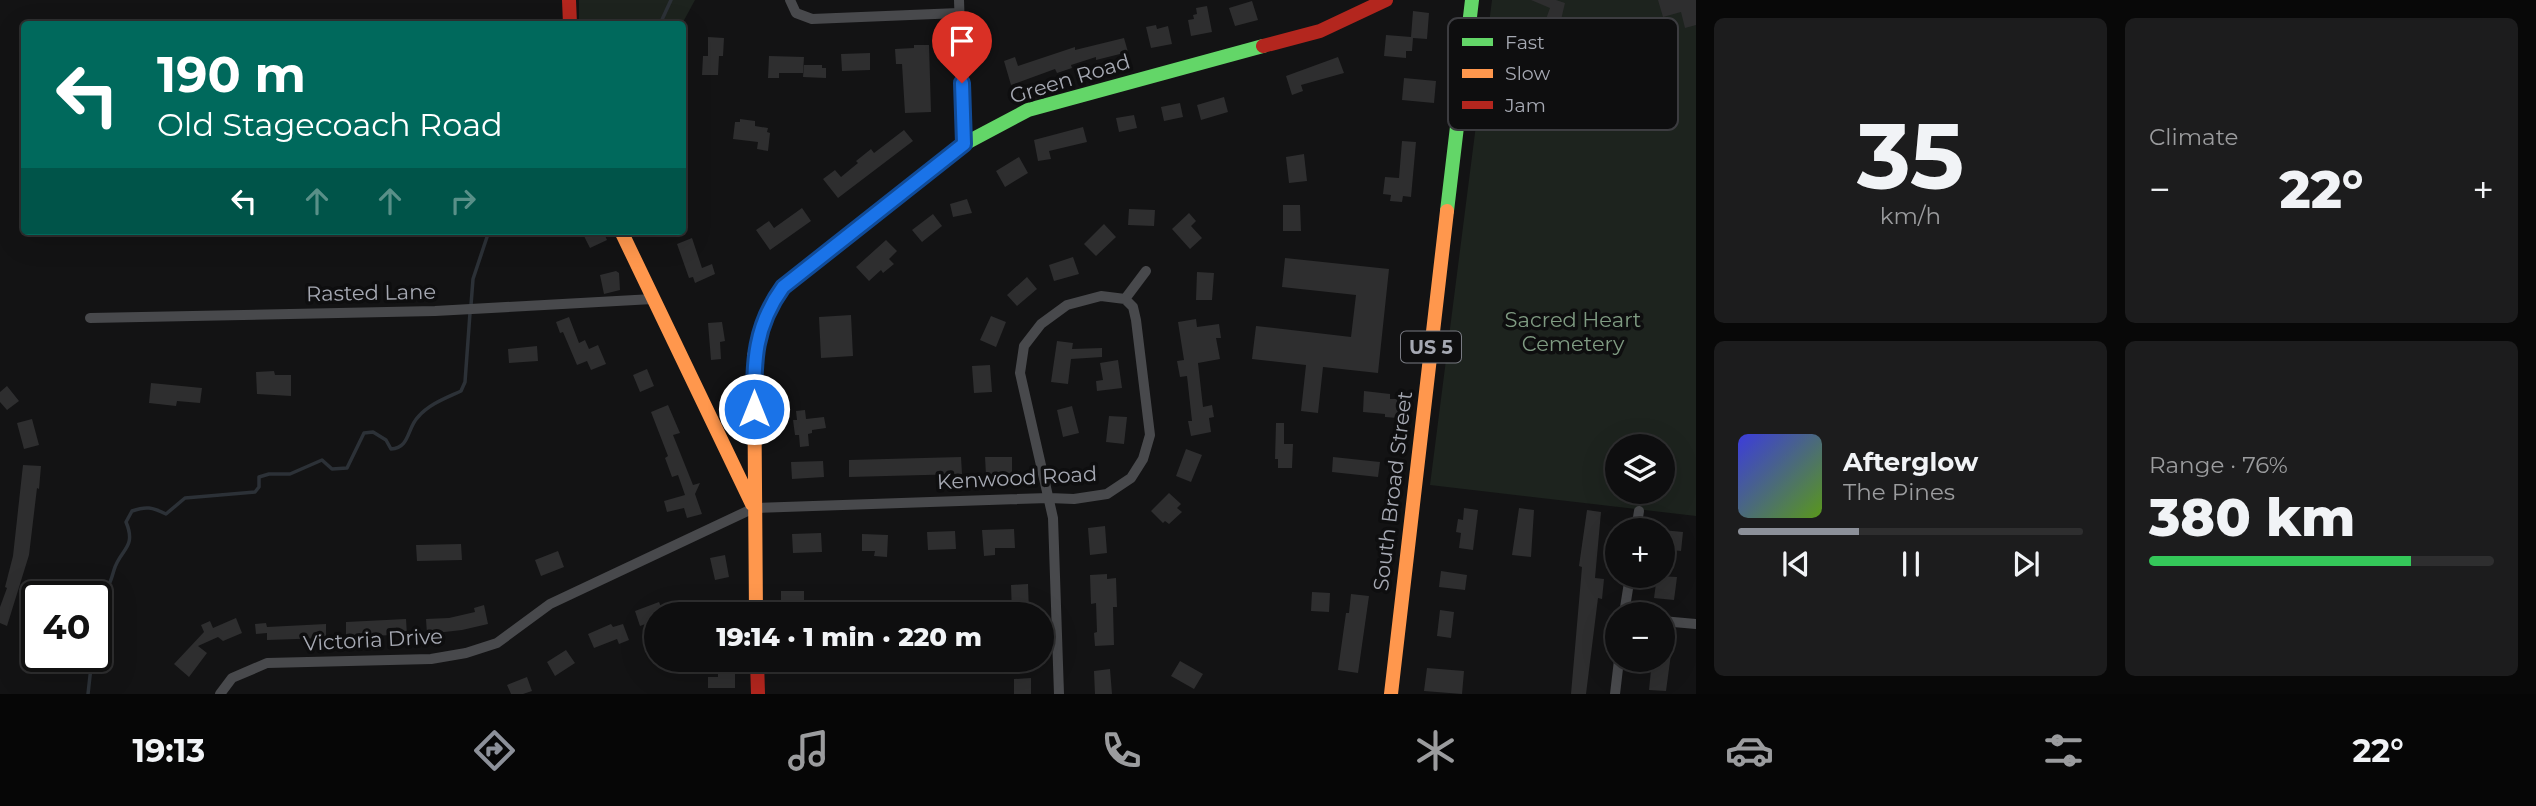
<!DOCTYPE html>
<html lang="en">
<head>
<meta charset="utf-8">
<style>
	:root { --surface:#0e0e0f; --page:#1c1c1d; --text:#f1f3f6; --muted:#9b9c9e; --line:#2e2e2f; --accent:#8c9099 }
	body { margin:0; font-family:Montserrat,sans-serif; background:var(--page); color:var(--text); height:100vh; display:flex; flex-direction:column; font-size:26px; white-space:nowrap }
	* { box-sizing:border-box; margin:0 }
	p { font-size:23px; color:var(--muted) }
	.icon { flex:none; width:38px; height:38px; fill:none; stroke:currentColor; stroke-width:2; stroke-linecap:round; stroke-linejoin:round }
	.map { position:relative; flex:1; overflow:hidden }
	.drawer { display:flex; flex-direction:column; gap:18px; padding:18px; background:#080808; width:840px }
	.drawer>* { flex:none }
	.banner { position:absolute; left:21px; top:21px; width:665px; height:214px; border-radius:7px; box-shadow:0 7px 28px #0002,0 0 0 2px var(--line); background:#00695c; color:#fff; overflow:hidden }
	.tools { position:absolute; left:1605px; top:434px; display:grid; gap:14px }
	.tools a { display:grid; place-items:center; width:70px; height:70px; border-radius:50%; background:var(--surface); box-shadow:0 7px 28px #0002,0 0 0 2px var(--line); font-size:35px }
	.speed { position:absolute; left:21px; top:581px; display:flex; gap:14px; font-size:35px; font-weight:700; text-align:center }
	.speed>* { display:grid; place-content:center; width:91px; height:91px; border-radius:50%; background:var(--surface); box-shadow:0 7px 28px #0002,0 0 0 2px var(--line); line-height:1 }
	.speed .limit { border:4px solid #111; border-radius:10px; background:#fff; color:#111 }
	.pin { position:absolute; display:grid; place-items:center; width:60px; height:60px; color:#fff; margin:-72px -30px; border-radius:50% 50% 50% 0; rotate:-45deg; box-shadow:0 0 7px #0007 }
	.pin .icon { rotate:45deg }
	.me { position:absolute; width:77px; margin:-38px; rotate:0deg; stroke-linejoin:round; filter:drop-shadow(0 0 5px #0008) }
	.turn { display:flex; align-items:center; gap:24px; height:147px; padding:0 21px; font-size:32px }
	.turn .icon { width:91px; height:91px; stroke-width:2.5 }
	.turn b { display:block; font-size:49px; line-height:60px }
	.lanes { display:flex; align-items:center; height:66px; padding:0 21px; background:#0003; justify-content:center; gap:35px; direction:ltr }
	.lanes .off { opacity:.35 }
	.big { font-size:52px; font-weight:800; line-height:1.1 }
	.drawer .card { flex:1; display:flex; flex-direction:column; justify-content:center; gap:10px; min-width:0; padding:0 24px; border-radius:10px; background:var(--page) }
	.drawer .dial { align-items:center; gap:0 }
	.dial b { font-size:91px; line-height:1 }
	.song { display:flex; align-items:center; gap:21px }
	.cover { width:84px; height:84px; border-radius:10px; background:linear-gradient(135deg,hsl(240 70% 55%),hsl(90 70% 35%)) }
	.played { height:7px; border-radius:4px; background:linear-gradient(90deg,var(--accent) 35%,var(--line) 35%) }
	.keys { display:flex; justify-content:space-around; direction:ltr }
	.heat { display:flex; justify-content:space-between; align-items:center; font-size:38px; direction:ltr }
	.charge { height:10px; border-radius:5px; background:linear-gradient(90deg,#34c759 76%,var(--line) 0) }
	.drawer .tiles { flex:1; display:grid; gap:18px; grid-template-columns:repeat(2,1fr) }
	.trip { position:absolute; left:644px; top:602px; width:410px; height:70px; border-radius:35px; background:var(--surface); box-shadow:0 7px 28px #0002,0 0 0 2px var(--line); font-weight:800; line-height:70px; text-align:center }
	.tab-bar { display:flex; height:112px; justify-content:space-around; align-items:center; background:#060606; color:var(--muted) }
	.tab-bar .icon { width:49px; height:49px }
	.tab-bar .active { color:var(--accent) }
	.tab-bar b { font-size:32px; color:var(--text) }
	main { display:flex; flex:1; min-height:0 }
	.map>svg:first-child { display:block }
</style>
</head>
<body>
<main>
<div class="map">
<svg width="1696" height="694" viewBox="0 0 1696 694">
	<rect width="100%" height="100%" fill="#131314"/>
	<path fill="#1d231e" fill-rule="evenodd" d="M579,0H695L682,24H579Z
		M1492,0H1696V516L1430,485ZM1617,446H1662V492H1617Z"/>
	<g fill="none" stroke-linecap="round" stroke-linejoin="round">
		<path stroke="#2c3137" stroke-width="3.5" d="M660,24L671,0
			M471,305L473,279L489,231
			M96,597C109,589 110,584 114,570C120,549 137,548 126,522L132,511C146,506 152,507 166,514L185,498L255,492L259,487V477L269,474H290L322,460L332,469L347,468L364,433L373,432L386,440L391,449C410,448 407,428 418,417C429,404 446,398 461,391L465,382L470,313
			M70,656L71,660L87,657L91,667L88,694"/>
	</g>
	<path fill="#2e2e2f" d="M1531,0H1556L1565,3L1560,24L1546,19L1550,8Z
		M1658,0H1696V25L1685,28L1681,12L1663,17Z
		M1252,1L1258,20L1235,26L1229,8Z
		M1207,6L1212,32L1191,36L1188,20L1194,19L1193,15L1197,14L1196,8Z
		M1413,11L1429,13L1427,39L1413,38L1412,51H1406V58L1384,56L1386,35L1411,37Z
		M1156,25L1157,29L1168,26L1172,44L1151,48L1146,27Z
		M708,37L724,38L723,56H719L718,75H702L703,56H708Z
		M1124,38L1128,52L1096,60V57L1071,65L1072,68L1057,73L1055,69L1011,85L1004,61L1015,57L1018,66L1075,47V50Z
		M914,45H929L931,112L905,113L902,64H896L895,49L914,48Z
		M870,53V70L842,71L841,54Z
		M769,56L804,57L803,73H779V78H768Z
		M1338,57L1344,73L1301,85L1303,91L1292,95L1286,76Z
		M804,65H822V68H826V78L803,77Z
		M1404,78L1436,81L1434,103L1402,100Z
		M1224,97L1228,112L1201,120L1197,105Z
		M1180,103L1183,117L1164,121L1161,107Z
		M1134,115L1137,128L1119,132L1116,118Z
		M740,119L755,121V126L768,128L767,132L770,133L768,151L757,149L758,142L733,139L735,122H740Z
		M1083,127L1087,142L1049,151L1051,159L1038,161L1034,140Z
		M904,130L913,141L838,198L823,179L835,170L841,177L858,163L856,161L871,149L874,153Z
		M1402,141L1416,142L1411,197L1403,196L1402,202L1390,201L1391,195L1383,194L1385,177L1399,178Z
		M1304,154L1307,181L1289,183L1286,157Z
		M1019,157L1028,173L1005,187L996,171Z
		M967,199L972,213L953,217L950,204Z
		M1283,205H1300L1301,231H1283Z
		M802,208L811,221L770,250L756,230L769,221L774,228Z
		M1129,209L1155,210L1154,226L1128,225Z
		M1189,213L1196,221L1191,226L1202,238L1190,249L1172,229Z
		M933,214L942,226L922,242L912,230Z
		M1104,224L1116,237L1096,256L1084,244Z
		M591,231H603L607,240L590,248L583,234Z
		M692,238L702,268L712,264L715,274L695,283L693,277L689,278L677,244Z
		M886,240L897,251L889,259L894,264L883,273L881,270L869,281L856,267Z
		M1073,257L1079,274L1054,281L1049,265Z
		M1285,258L1389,269L1378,373L1323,367L1318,413L1301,411L1306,365L1252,359L1256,326L1351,337L1356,295L1282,287Z
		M616,271L619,273L620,290L604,294L600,275Z
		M1197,272L1214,273L1212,300H1196Z
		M1027,277L1037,289L1017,306L1007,295Z
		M851,315L853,356L821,358L819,317Z
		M991,316L1006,322L996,347L980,340Z
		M569,317L579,343L585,340L589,349L598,345L606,364L591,370L587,361L577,365L563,332L560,333L556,322Z
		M1196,319L1197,327L1219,324L1221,338H1216L1220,359L1198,363L1203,407L1212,405L1214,417L1209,418L1211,432L1191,436L1188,421H1192L1187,376L1180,377L1177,361L1184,360L1178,322Z
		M722,322L725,341L720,342L721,359L711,360L708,323Z
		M1057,341L1073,343L1072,349L1102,348V357L1071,359L1068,384L1051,382Z
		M537,346L538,361L509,363L508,349Z
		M1118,360L1122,388L1097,391L1096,381L1103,380L1100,363Z
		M990,365L992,392L974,393L972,366Z
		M647,369L654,386L640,392L633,375Z
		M274,371L275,375H291V396L257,394L256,372Z
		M151,383L202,388L200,403L177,401L176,406L149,403Z
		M7,386L19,401L7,410L0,402V392Z
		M1364,391L1390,394V399H1400L1398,418L1385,417V414L1363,412Z
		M668,405L680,433L673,435L693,485L700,483L695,494L702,514L687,518L684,508L667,512L664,501L685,495L678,475L672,477L665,458L668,456L651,412Z
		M1072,406L1079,433L1063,437L1057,410Z
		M805,410L806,419L824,417L826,428L812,430V433L808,434L809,446L800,447L799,435H795L793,420H797L796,411Z
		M1109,416L1127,417L1124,444L1106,442Z
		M32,419L39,445L24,449L17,423Z
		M1276,423H1284V444H1293L1292,468H1278V459H1275Z
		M1186,449L1202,455L1191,482L1176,476Z
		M961,457L962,474L849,477V460Z
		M985,457H1012V474L986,475Z
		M1333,457L1380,462L1378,477L1332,472Z
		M823,461L824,477L792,479L791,462Z
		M23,465L41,466L39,489L37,488L29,555L7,626L0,623V607L7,588L5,587L13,556Z
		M1169,493L1181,504L1177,508L1182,512L1169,524L1165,521L1163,523L1151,511Z
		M1464,508L1478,510L1473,550L1459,548L1461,533L1456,532L1458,519L1463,520Z
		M1519,508L1534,510L1531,557L1512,555Z
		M1587,510L1601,512L1595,578L1604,579L1602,599L1598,598L1586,694H1571L1582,567L1579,566Z
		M1105,526L1107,553L1090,555L1088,528Z
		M1014,529L1015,548H995V555L984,556L982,530Z
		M1662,530L1683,532L1681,551L1662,549Z
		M955,531L956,549L928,550L927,532Z
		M821,533L822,552L793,553L792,534Z
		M862,534L888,535L887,557L874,556L875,551H862Z
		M461,544L462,560L417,561L416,545Z
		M558,551L564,567L541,576L535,560Z
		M725,555L729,577L715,580L710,558Z
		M1441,571L1467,575L1465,590L1439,587Z
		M1107,574V579L1116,578L1117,607H1113L1114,645L1095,646L1094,633L1097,632L1096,603L1091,604L1090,575Z
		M1657,576L1677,577L1674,600L1654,598Z
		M1028,584L1029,612L1012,613L1011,585Z
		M781,591H804V603H797L796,611H781Z
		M1312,592L1330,593L1329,612L1311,611Z
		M1351,594L1369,596L1358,673L1338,670L1346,613H1349Z
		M659,602L664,614H656V620L640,626L635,611Z
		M726,602L730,614H694L693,612Z
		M484,605L488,624L462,630L427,634L426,619L449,618L475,612L474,608Z
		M1440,610L1454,612L1451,638L1437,636Z
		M236,618L242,633L223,641L218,637L198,646L207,653L189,677L174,664L204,632L201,625L210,621L213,628Z
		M406,619L407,635L346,636V622Z
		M266,623L267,627L326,624V638L267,640V633L256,634L255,624Z
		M611,624L613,627L623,624L629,640L619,644L617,639L594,648L588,634Z
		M1663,638L1673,639L1666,691L1649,690L1652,660H1662Z
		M566,650L575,663L555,676L547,662Z
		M1180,661L1203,674L1194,689L1171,676Z
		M718,667H735V688H708V677H718Z
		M1427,668L1464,671L1462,694L1424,691Z
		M1110,669L1112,694H1095L1094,671Z
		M527,677L532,691L523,694H511L507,685Z
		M1031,678V694H1014V679Z"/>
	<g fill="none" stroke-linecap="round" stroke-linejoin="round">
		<path stroke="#48494c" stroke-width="10" d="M790,0L796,13L812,19L959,13
			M959,0L964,144
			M90,318L435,311L653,299
			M1636,530L1639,511
			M1624,614L1630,576
			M1662,621L1696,624
			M220,694L232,678L267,663L431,659L466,653L497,643L550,604L754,508L1049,498L1074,499L1107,494L1131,478L1143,459L1150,435L1136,320L1133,307L1125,299
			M1059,694L1053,518L1020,373L1024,346L1041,324L1067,305L1101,296L1125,299L1146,271
			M1615,694L1619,660"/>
		<path stroke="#63d668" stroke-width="14" d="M924,176L964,144L1028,110L1263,46
			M1447,211L1472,0"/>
		<path stroke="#ff974d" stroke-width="14" d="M621,231L752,504
			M756,614L754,357C760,330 767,309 783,287L924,176
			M1391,694L1447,211"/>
		<path stroke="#b3261e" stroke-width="14" d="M569,0L570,24
			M1263,46L1320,31L1386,0
			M757,660L758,694"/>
	</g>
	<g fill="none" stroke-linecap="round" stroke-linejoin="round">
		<defs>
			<path id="route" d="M754,409C754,361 754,327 783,287L964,144L962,83"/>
		</defs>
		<use href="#route" stroke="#114b97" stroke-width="18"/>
		<use href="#route" stroke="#1a73e8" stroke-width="12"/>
	</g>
	<g text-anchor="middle" stroke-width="7" stroke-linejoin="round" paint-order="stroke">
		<rect fill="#0e0e0f" stroke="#787a82" stroke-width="2" x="1401" y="331.5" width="60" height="31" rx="5"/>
		<g font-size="19" font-weight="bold" fill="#a6a9b3">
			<text x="1431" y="354">US 5</text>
		</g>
		<g font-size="21" fill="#a6a9b3" stroke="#0e0e0f">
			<text transform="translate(1070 79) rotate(-17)" y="7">Green Road</text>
			<text transform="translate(371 293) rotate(-1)" y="7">Rasted Lane</text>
			<text transform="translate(1017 478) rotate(-3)" y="7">Kenwood Road</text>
			<text transform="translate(1393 491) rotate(-83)" y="7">South Broad Street</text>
			<text transform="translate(373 640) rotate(-3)" y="7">Victoria Drive</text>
		</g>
		<g font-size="21" fill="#7f9b82" stroke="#0e0e0f">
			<text x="1573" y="327">Sacred Heart<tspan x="1573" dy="24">Cemetery</tspan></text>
		</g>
	</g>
	<rect x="1448" y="18" width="230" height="112" rx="10" fill="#0e0e0f" stroke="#3c3c40" stroke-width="2"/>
	<rect x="1462" y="38" width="31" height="8" fill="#63d668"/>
	<rect x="1462" y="69" width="31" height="9" fill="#ff974d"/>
	<rect x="1462" y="101" width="31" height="8" fill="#b3261e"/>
	<g font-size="19" fill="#a6a9b3">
		<text x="1505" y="49">Fast</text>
		<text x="1505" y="80">Slow</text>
		<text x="1505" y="112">Jam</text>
	</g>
</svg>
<div class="tools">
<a><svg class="icon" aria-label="layers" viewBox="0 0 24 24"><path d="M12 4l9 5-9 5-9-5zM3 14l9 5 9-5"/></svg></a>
<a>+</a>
<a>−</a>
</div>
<div class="speed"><div class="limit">40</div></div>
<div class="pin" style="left:962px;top:83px;background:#d93025"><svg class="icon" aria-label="arrive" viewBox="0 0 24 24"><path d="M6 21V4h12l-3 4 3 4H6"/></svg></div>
<svg class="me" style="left:754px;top:409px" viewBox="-20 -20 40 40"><circle r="17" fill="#1a73e8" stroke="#fff" stroke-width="3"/><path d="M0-11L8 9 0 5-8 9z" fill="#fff"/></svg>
<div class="trip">19:14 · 1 min · 220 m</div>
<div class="banner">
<div class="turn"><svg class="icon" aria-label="left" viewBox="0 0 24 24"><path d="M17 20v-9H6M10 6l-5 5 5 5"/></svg><div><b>190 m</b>Old Stagecoach Road</div></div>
<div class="lanes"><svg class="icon" aria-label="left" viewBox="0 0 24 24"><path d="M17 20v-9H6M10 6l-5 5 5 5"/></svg><svg class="icon off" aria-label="ahead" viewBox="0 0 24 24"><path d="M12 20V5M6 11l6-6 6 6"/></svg><svg class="icon off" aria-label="ahead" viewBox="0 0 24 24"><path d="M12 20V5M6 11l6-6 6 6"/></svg><svg class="icon off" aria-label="right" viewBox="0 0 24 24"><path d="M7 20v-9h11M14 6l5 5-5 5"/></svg></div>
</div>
</div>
<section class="drawer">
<div class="tiles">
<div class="card dial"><b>35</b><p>km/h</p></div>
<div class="card"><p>Climate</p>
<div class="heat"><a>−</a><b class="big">22°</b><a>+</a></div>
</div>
<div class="card">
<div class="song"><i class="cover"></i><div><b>Afterglow</b><p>The Pines</p></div></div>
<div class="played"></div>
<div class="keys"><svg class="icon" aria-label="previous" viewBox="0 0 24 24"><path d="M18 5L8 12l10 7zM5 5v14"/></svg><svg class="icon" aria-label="pause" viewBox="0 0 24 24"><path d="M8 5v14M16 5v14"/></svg><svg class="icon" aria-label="next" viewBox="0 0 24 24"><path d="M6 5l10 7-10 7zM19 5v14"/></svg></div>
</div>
<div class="card"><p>Range · 76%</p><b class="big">380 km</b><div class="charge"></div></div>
</div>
</section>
</main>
<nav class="tab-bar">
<b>19:13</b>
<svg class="icon active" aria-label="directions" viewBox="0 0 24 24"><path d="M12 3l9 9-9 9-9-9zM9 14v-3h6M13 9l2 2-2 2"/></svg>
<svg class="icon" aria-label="music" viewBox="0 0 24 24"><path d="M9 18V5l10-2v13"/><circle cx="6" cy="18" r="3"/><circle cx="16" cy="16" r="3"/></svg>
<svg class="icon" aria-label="phone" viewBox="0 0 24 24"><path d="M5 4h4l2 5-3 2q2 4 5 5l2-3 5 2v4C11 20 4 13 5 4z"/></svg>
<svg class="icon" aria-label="climate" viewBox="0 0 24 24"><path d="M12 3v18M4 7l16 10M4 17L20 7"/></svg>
<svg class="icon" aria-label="car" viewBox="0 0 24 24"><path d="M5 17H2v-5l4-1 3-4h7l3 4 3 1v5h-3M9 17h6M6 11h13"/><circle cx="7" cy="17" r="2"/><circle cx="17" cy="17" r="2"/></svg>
<svg class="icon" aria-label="filters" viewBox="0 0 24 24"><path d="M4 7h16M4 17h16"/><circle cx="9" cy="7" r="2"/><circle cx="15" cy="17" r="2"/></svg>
<b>22°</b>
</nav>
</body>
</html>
